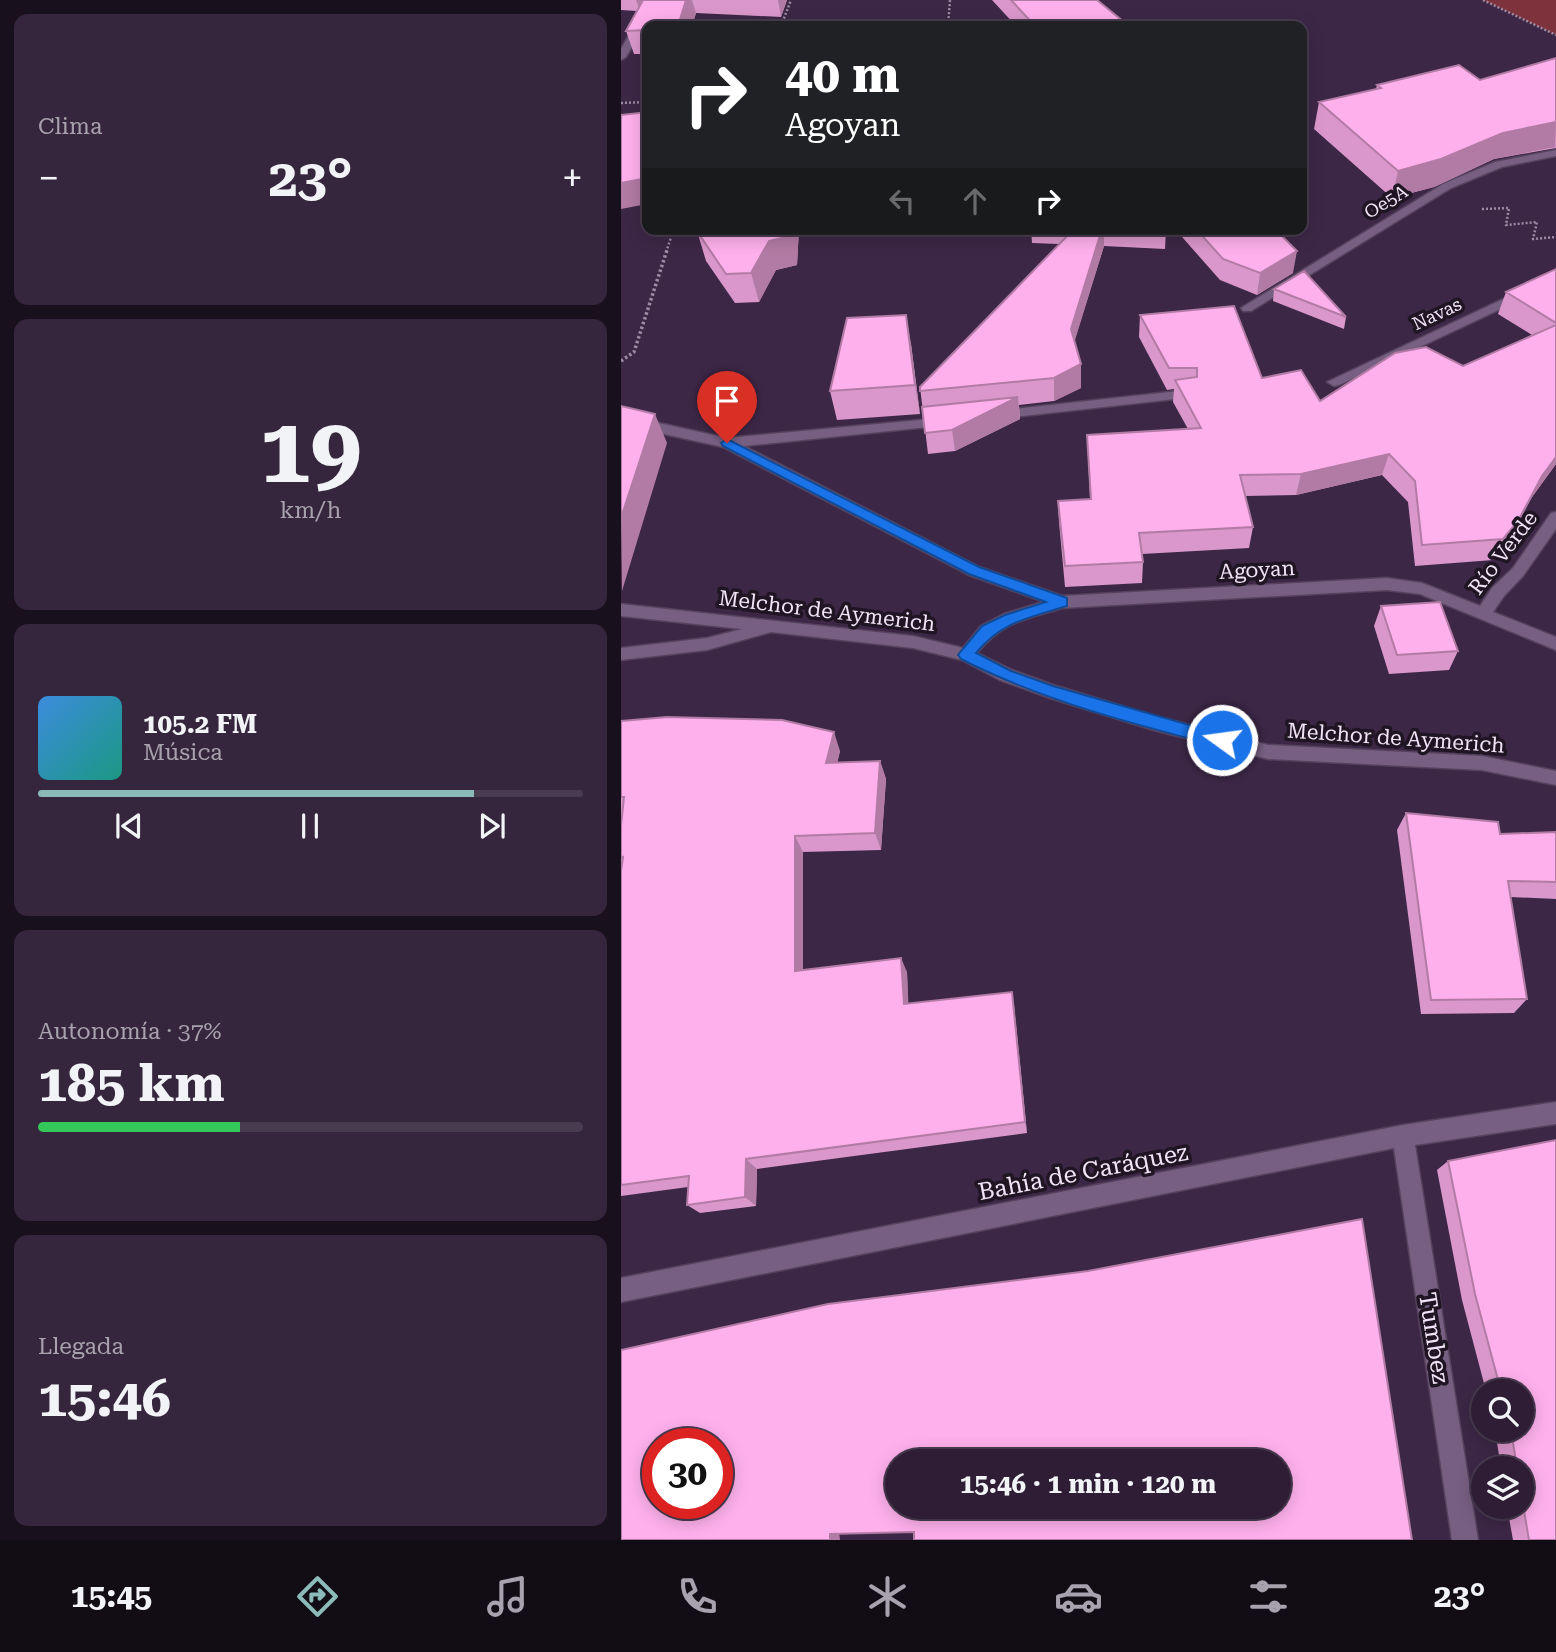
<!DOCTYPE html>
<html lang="es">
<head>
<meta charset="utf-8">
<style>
	:root { --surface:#2e1d35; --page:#36263d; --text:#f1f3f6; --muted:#a7a2ad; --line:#493b50; --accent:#8bbbb9 }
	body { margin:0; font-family:"Roboto Serif",serif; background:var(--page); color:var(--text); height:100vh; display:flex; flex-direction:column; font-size:26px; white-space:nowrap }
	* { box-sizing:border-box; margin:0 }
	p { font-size:23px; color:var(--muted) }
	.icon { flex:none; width:38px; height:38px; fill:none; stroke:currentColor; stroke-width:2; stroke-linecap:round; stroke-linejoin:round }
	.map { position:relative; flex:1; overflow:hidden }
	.side { display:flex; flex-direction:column; gap:14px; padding:14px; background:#19101d; width:621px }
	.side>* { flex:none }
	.banner { position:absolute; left:21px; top:21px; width:665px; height:214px; border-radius:14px; box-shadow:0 4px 18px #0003,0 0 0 2px var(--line); background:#202124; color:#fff; overflow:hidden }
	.tools { position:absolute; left:850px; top:1379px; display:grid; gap:14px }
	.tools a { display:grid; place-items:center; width:63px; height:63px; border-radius:50%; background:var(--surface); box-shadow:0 4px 18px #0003,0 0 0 2px var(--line); font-size:35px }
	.speed { position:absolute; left:21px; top:1428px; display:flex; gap:14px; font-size:35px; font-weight:700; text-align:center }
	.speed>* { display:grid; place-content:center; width:91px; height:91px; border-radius:50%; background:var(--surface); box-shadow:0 4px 18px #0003,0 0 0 2px var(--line); line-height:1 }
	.speed .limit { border:10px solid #d22; background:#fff; color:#111 }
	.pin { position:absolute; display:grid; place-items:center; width:60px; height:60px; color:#fff; margin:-72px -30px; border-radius:50% 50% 50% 0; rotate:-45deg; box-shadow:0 0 7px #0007 }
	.pin .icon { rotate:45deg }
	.me { position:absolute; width:77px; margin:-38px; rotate:284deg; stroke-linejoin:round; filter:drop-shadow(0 0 5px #0008) }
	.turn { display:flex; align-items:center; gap:24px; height:147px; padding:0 28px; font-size:32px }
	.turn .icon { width:91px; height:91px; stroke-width:2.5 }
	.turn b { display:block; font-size:49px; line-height:60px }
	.lanes { display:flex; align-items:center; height:66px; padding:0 28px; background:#0003; justify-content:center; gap:35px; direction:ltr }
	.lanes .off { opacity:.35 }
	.big { font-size:52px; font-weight:700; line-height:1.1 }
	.side .card { flex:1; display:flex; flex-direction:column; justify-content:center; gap:10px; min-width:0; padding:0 24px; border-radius:14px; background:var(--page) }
	.side .dial { align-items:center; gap:0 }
	.dial b { font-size:91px; line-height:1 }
	.song { display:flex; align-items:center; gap:21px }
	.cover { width:84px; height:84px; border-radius:10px; background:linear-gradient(135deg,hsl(210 70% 55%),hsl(170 70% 35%)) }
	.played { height:7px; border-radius:4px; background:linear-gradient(90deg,var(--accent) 80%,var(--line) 80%) }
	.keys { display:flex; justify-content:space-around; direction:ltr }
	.heat { display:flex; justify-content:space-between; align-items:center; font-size:38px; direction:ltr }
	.charge { height:10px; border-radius:5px; background:linear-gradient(90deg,#34c759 37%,var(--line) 0) }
	.trip { position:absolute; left:264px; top:1449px; width:406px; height:70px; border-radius:35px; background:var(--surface); box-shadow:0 4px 18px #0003,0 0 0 2px var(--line); font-weight:700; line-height:70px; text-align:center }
	.tabs { display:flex; height:112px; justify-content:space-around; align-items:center; background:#120c15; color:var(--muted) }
	.tabs .icon { width:49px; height:49px }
	.tabs .selected { color:var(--accent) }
	.tabs b { font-size:32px; color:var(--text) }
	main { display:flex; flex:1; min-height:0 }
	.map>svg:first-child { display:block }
</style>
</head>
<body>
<main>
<section class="side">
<div class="card"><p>Clima</p>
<div class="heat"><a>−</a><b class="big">23°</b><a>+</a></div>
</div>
<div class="card dial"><b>19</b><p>km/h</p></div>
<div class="card">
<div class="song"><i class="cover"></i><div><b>105.2 FM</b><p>Música</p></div></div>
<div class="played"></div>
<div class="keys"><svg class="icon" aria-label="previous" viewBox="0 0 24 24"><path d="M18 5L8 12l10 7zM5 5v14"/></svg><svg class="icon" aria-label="pause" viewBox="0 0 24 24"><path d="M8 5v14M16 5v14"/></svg><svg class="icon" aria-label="next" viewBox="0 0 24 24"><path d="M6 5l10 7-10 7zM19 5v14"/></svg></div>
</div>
<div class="card"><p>Autonomía · 37%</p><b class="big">185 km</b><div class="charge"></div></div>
<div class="card"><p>Llegada</p><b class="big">15:46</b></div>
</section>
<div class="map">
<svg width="935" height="1540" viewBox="0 0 935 1540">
	<rect width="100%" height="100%" fill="#3d2747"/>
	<path fill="#7e333c" d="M862,0H935V35Z"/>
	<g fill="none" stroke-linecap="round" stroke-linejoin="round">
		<defs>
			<path id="service" d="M28,0H38L5,57L0,60V49Z
				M935,274V283L718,385L713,386L706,382Z
				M567,390L572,391V397L374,419L367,415L374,411Z
				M0,410L24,420L106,438L331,417V423L326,425L123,446L358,567L447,598L449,602L441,608L348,575L102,447L20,429L0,420Z"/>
			<path id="minor" d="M935,150V156L881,167L830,188L630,311H622L620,308L822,184L874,162Z
				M935,512V529L902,576L883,596L872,612L935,637V650L799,594L766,590L441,608C403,620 382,621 356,653L391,670L432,685L533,716L647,745L861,756L935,771V785L861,770L647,759L533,730L429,698L379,680L341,660L292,648L150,632L86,650L0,660V648L86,638L121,629L0,616V604L292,636L342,648L360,626L383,614L441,596L766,578L801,583L859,606L871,588L892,568L930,513Z
				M935,1102V1124L794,1145L857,1540H831L773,1148L0,1302V1278L782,1125Z"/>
		</defs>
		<use href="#service" stroke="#55425d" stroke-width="3"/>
		<use href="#minor" stroke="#55425d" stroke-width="3"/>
		<path stroke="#9c8ba4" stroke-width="2.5" stroke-dasharray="2 2" stroke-linecap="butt" d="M862,0L935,35
			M160,26L170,0
			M327,26L329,0
			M0,103L26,102
			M861,209L888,208L885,225L916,222L912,239L935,237
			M45,252L53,229"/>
		<path stroke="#9c8ba4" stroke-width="3.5" stroke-dasharray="2.5 2.5" stroke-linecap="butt" d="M0,361L13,352L46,250"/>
		<use href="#service" fill="#775f82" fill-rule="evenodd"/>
		<use href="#minor" fill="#775f82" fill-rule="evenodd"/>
	</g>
	<path fill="#da97cb" d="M0,0H166L160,17L75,13L71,26H26V54H13L5,31L16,11L0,10Z
		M371,0H476L508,26H395Z
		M935,58V148L873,159L813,187L771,198L693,129L698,102L755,89L756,85L859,80Z
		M77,229H178L176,265L155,270L138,302L114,303L85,261L76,231Z
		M410,229H545L544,249L483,246L453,342L460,364V388L433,401L398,405L399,419L334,451L307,454L299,387L438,244L411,243Z
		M554,229H654L672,273L636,295L599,280Z
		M935,269V464L911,497L887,541L872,560L794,566L787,502L761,475L675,495L624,496L632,527L628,548L521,554L522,562L521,583L444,587L438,522L437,501L469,499L466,435L567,429L552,402L553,389L546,390L518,337L519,315L641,378L699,401L842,366L911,335L877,314L885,292Z
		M653,289L725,317L723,329L652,301Z
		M290,344L299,414L216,420L209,391Z
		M760,606L837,651L828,670L768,674L753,626Z
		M0,721L219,751L216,763L259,761L265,779L260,850L182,852V970L286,972L287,1004L393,1006L406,1133L136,1169L135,1206L79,1213L66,1205L67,1187L0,1196V871L1,863L0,862L1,816H0Z
		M785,813L879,834L935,832V899L890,897L906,999L893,1013L800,1014L776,830Z
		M935,1140V1540H892L886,1507H901V1468H880L874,1430H901V1391H865L841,1300L816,1170L827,1161Z"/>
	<path fill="#b27ba5" d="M15,0H25L19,11Z
		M65,0H71L75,13L71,26H57Z
		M157,0H166L160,17Z
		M935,122L934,147L873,159L813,187L771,198L777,171L882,133Z
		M26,178V204L0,209V183Z
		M169,229H178L176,265L155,270L138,302L130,273L148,241Z
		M481,229H483V246L450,353V329Z
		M676,251L672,273L636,295L639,273Z
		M285,315L290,344L299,414L294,385Z
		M460,364V388L433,401V378Z
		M397,397L399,419L334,451L331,430Z
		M34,414L46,443L1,591L0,518Z
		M768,454L761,475L675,495L680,474Z
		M935,457V464L911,497L887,541L872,560L882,539L921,476Z
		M213,732L219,751L212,781L205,763Z
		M259,761L265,779L260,850L254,833Z
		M174,836L182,852V985L174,971Z
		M280,958L286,972L288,1018L283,1004Z
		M391,992L393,1006L406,1133L404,1122Z
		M125,1159L136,1169L135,1206L124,1197Z
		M218,1531L219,1540H209V1534Z"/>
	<path fill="#feb0ec" stroke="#b27ba5" stroke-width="2" fill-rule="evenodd" d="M22,0H65L57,26H26V30L5,31Z
		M390,0H476L508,26H414Z
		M935,58V122L882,133L820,159L777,171L698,102L760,88L756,85L838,65L859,80Z
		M26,112V178L0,183V115Z
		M77,229H169V236L148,241L130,273L105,274L76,231Z
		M453,229H481L450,329L460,364L433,378L299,391V387Z
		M575,229H654L676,251L639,273L602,259Z
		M935,269V323L885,292Z
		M683,271L725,317L653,289Z
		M613,306L641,378L680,370L699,401L774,353L805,347L842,366L935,325V457L921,476L897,521L882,539L801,545L794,481L768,454L680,474L619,475L632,527L518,533L522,562L444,566L437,501L470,499L466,435L580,428L554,380L576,377V368H548L519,315Z
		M285,315L294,385L209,391L226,318Z
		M397,397L331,430L304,433L301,407Z
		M0,406L34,414L0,518Z
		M819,602L837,651L776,655L760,606Z
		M46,717L161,720L213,732L205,763L259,761L254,833L174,836V971L280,958L283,1004L391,992L404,1122L125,1159L124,1197L66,1205L68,1176L0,1185V871L2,857L0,858V826L3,797H0V721Z
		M785,813L877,822L879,834L935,832V882L887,881L906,999L810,1000Z
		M935,1140V1540H908L901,1499V1468H896L890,1430H901V1391H880L854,1294L827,1161Z
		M741,1219L791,1540H293V1532L209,1534V1540H0V1350L207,1304L467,1271ZM37,1444H96V1503H37ZM276,1461H658V1507H276Z"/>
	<path fill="#1a73e8" stroke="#114b97" stroke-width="2" d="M106,439L358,567L446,598V606C408,618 381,621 355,653L390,671L432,686L607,736L609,740L607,745L601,747C512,724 422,701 340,659L337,655L340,651L361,626L384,615L425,602L348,574L102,446L100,443Z"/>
	<g text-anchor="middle" stroke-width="7" stroke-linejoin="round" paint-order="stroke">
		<g font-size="18" fill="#f2e4f8" stroke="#1f1523">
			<text transform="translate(765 202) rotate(-31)" y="6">Oe5A</text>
			<text transform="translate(816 314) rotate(-25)" y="6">Navas</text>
		</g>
		<g font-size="21" fill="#f2e4f8" stroke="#1f1523">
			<text transform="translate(882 553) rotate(-53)" y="7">Río Verde</text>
			<text transform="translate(636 570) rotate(-3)" y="7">Agoyan</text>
			<text transform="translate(206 611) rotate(7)" y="7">Melchor de Aymerich</text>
			<text transform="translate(775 738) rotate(4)" y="7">Melchor de Aymerich</text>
		</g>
		<g font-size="24" fill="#f2e4f8" stroke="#1f1523">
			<text transform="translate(462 1172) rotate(-11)" y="8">Bahía de Caráquez</text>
			<text transform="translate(813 1338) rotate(81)" y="8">Tumbez</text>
		</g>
	</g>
</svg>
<div class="tools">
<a><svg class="icon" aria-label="search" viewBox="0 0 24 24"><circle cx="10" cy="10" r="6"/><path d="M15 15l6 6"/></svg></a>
<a><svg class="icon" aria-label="layers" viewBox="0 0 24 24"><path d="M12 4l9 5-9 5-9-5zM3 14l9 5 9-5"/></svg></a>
</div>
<div class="speed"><div class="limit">30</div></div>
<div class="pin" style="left:106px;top:443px;background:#d93025"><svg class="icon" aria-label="arrive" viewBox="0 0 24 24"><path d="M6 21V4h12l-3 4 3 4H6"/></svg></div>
<svg class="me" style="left:601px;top:740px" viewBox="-20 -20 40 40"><circle r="17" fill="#1a73e8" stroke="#fff" stroke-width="3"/><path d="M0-11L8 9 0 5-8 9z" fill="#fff"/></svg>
<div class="trip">15:46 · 1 min · 120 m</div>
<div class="banner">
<div class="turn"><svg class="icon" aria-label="right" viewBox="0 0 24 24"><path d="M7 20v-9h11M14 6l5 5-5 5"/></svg><div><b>40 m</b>Agoyan</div></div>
<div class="lanes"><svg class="icon off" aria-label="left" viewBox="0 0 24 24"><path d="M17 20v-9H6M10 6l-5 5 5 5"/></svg><svg class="icon off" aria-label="ahead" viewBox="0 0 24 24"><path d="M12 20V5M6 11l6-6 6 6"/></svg><svg class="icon" aria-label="right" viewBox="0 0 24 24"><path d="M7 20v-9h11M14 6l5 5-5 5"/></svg></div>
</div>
</div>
</main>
<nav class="tabs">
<b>15:45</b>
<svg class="icon selected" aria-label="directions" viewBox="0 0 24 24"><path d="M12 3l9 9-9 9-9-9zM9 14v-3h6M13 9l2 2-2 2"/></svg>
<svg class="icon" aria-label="music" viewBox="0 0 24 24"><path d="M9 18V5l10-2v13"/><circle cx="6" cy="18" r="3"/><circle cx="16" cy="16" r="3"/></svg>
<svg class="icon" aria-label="phone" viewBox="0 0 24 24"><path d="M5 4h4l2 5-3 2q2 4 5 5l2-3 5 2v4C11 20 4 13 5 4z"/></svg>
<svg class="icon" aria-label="climate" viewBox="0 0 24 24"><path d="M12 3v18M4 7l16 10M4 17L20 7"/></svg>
<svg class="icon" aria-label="car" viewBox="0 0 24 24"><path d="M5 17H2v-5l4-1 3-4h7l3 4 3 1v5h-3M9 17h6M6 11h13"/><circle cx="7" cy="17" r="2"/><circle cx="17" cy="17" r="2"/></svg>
<svg class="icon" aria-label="filters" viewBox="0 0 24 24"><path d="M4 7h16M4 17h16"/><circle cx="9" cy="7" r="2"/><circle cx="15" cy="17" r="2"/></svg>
<b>23°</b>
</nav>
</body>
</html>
